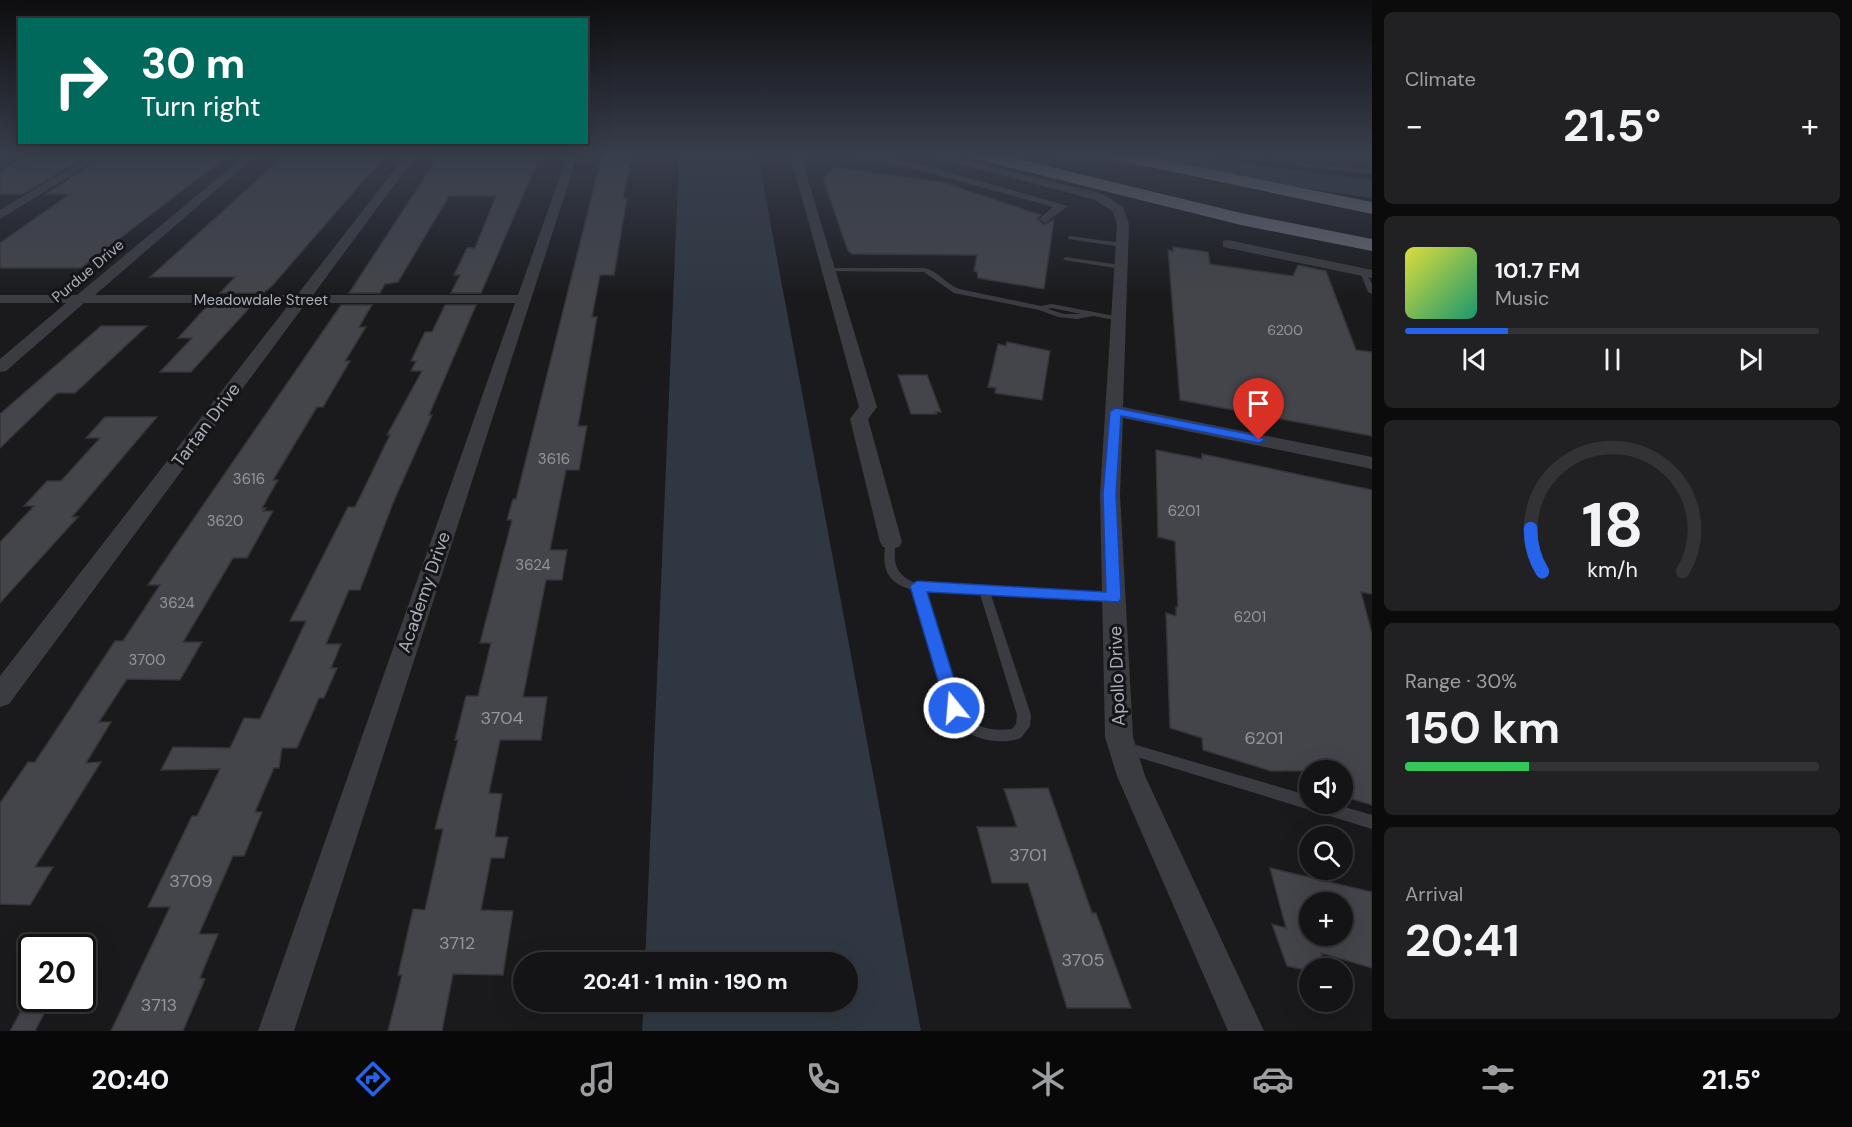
<!DOCTYPE html>
<html lang="en">
<head>
<meta charset="utf-8">
<style>
	:root { --surface:#141416; --page:#212123; --text:#f1f3f6; --muted:#9d9ea1; --line:#333335; --accent:#2563eb }
	body { margin:0; font-family:"DM Sans",sans-serif; background:var(--page); color:var(--text); height:100vh; display:flex; flex-direction:column; font-size:22px; white-space:nowrap }
	* { box-sizing:border-box; margin:0 }
	p { font-size:20px; color:var(--muted) }
	.icon { flex:none; width:33px; height:33px; fill:none; stroke:currentColor; stroke-width:2; stroke-linecap:round; stroke-linejoin:round }
	.map { position:relative; flex:1; overflow:hidden }
	.drawer { display:flex; flex-direction:column; gap:12px; padding:12px; background:#0b0b0c; width:480px }
	.drawer>* { flex:none }
	.banner { position:absolute; left:18px; top:18px; width:570px; height:126px; border-radius:0px; box-shadow:0 6px 24px #0002,0 0 0 2px var(--line); background:#00695c; color:#fff; overflow:hidden }
	.fabs { position:absolute; left:1299px; top:760px; display:grid; gap:12px }
	.fabs a { display:grid; place-items:center; width:54px; height:54px; border-radius:50%; background:var(--surface); box-shadow:0 6px 24px #0002,0 0 0 2px var(--line); font-size:30px }
	.speed { position:absolute; left:18px; top:934px; display:flex; gap:12px; font-size:30px; font-weight:700; text-align:center }
	.speed>* { display:grid; place-content:center; width:78px; height:78px; border-radius:50%; background:var(--surface); box-shadow:0 6px 24px #0002,0 0 0 2px var(--line); line-height:1 }
	.speed .limit { border:3px solid #111; border-radius:9px; background:#fff; color:#111 }
	.pin { position:absolute; display:grid; place-items:center; width:51px; height:51px; color:#fff; margin:-62px -26px; border-radius:50% 50% 50% 0; rotate:-45deg; box-shadow:0 0 6px #0007 }
	.pin .icon { rotate:45deg }
	.me { position:absolute; width:66px; margin:-33px; rotate:343deg; stroke-linejoin:round; filter:drop-shadow(0 0 4px #0008) }
	.turn { display:flex; align-items:center; gap:21px; height:126px; padding:0 24px; font-size:27px }
	.turn .icon { width:78px; height:78px; stroke-width:2.5 }
	.turn b { display:block; font-size:42px; line-height:51px }
	.big { font-size:45px; font-weight:700; line-height:1.1 }
	.drawer .card { flex:1; display:flex; flex-direction:column; justify-content:center; gap:9px; min-width:0; padding:0 21px; border-radius:9px; background:var(--page) }
	.drawer .dial { align-items:center; gap:0 }
	.dial svg { height:156px; overflow:visible; fill:none; stroke:var(--line); stroke-width:7; stroke-linecap:round; text-anchor:middle }
	.dial text { fill:var(--text); stroke:none }
	.song { display:flex; align-items:center; gap:18px }
	.cover { width:72px; height:72px; border-radius:9px; background:linear-gradient(135deg,hsl(60 70% 55%),hsl(160 70% 35%)) }
	.played { height:6px; border-radius:3px; background:linear-gradient(90deg,var(--accent) 25%,var(--line) 25%) }
	.keys { display:flex; justify-content:space-around; direction:ltr }
	.heat { display:flex; justify-content:space-between; align-items:center; font-size:33px; direction:ltr }
	.charge { height:9px; border-radius:4px; background:linear-gradient(90deg,#34c759 30%,var(--line) 0) }
	.trip { position:absolute; left:513px; top:952px; width:345px; height:60px; border-radius:30px; background:var(--surface); box-shadow:0 6px 24px #0002,0 0 0 2px var(--line); font-weight:700; line-height:60px; text-align:center }
	.menu { display:flex; height:96px; justify-content:space-around; align-items:center; background:#080809; color:var(--muted) }
	.menu .icon { width:42px; height:42px }
	.menu .on { color:var(--accent) }
	.menu b { font-size:27px; color:var(--text) }
	main { display:flex; flex:1; min-height:0 }
	.map>svg:first-child { display:block }
</style>
</head>
<body>
<main>
<div class="map">
<svg width="1372" height="1031" viewBox="0 0 1372 1031">
	<rect width="100%" height="100%" fill="#1a1a1d"/>
	<path fill="#26262a" d="M1215,154H1372V173L1229,157Z"/>
	<path fill="#2f3842" d="M683,154H746L759,162L921,1031H642L644,1002H848V963H645L679,159Z
		M1029,154H1171L1372,180V198L1219,175Z"/>
	<path fill="#44454a" stroke="#343439" stroke-width="1.5" fill-rule="evenodd" d="M30,154H90L23,194H0V171Z
		M108,154H230L81,268H0V243L70,194H46Z
		M286,154H382L380,157H384L272,286L263,293H220L235,277H150Z
		M440,154H541L481,293H451L460,275H454L467,248H475L496,196H449L398,282L385,284L380,293H349Z
		M602,155H632L623,198H627L614,275H600L592,317H597L578,426H587L579,470H566L550,550H567L562,580H546L523,697H547L541,740H500L489,793L502,794L495,837H508L504,858H491L481,910L513,911L503,975L453,974L442,1031H388L402,975H398L413,909L425,910L443,829H435L458,740H455L466,696H478L491,643H480L512,520H507L513,499H516Z
		M833,167L942,182L1041,215L1037,219L1044,225L1054,219L1044,289L978,278L977,272L974,271L977,255L852,254L848,251L823,179Z
		M1173,247L1208,252L1210,264L1293,276L1298,265L1326,271L1356,350L1372,352V436L1180,400L1168,250L1173,251Z
		M208,305H252L191,372H160L192,338H178Z
		M341,305H372L359,327H366L345,361H350L323,407H317L273,480H278L262,508H266L263,511H273L247,558H233L183,642H202L180,680L127,679L99,722H111L86,763L101,762L35,867H53L30,905L0,904V803L28,762H35L115,641H123L160,585H148Z
		M445,305H476L429,415H432L393,503L360,590H349L326,644H341L331,668H337L324,698H319L297,748H282L279,768H274L255,812H262L244,856H233L199,934H218L200,978L205,979L183,1031H111L170,907H148L192,816H197L220,769L161,770L173,747L230,748L244,718L260,719L306,621H290L348,507H355L390,435H387L422,371H411L416,361H411L425,332H432Z
		M101,326H147L75,393H57L0,448V414Z
		M1007,342L1050,351L1042,400L995,393L996,388L988,387L998,344L1006,346Z
		M898,375H927L941,412H936L937,414H911Z
		M105,417H157L72,517H78L0,603V542L34,506H24L47,481H61L100,438H86Z
		M1156,450L1202,459V454L1372,490V594L1361,592L1372,634V805L1342,796V771H1271L1203,750L1202,738L1170,728L1166,613L1176,616V607H1178L1175,541L1158,537Z
		M1048,788L1092,913H1096L1131,1008H1067L1028,883H992L977,827H1017L1004,789Z
		M1270,868L1372,892V968L1321,953L1326,969H1301L1287,966L1272,924L1286,928ZM1310,903H1342V936H1310Z
		M27,1000H51L35,1031H10Z"/>
	<g fill="none" stroke-linecap="round" stroke-linejoin="round">
		<path fill="#3b3c42" fill-rule="evenodd" d="M1289,154H1293L1300,163L1372,170V174L1298,166Z
			M1070,236L1122,243L1125,245L1122,247L1068,239V237Z
			M1066,257L1121,265L1124,267L1121,269L1064,260L1063,259Z
			M828,268H925C939,272 946,284 959,289L1041,306L1052,304L1120,317L1124,319L1120,321L1093,316L1077,319L1058,317L1039,310L954,293L924,272L826,271V269ZM1052,308L1081,314H1064L1048,309Z
			M1361,271L1366,272L1372,284V294L1368,292L1360,272Z
			M891,538L896,542C893,560 894,574 913,582L1118,595L1120,598L1118,601L1114,602L991,595L1031,715L1030,726L1021,738C998,746 974,739 955,725L913,590C886,583 881,567 886,542ZM924,591L980,594L1017,715L1016,724L1012,729C994,731 980,729 966,718Z
			M1126,742L1310,796V804H1335L1372,815V829L1121,752L1119,748L1121,744Z"/>
		<path fill="#3b3c42" fill-rule="evenodd" d="M94,154H106L0,219V210Z
			M247,154H258L95,295H297L407,154H417L313,295H518L568,154H578L294,1031H258L515,303H306L9,704L0,707V676L290,303H84L6,371L0,372V359L66,303H0V295H77Z
			M790,154H800L877,407L868,419L902,542L899,547L891,549L883,547L880,542L850,419L859,407Z
			M846,154H865L927,166L1068,206L1045,223L1039,219L1053,207L926,172Z
			M923,154H939L1103,194L1123,207L1129,224L1123,407L1372,457V469L1123,418L1120,494L1133,737L1145,776L1264,1031H1228L1117,776L1105,737L1100,494L1117,224L1113,212L1095,200Z
			M1228,240L1372,270V278L1223,247V241Z"/>
		<path fill="#676973" fill-rule="evenodd" d="M970,154H997L1241,213L1372,239V251L1241,225L972,158Z
			M1104,154H1134L1372,202V214L1112,159Z"/>
	</g>
	<linearGradient id="sky" x2="0" y2="1"><stop stop-color="#0e0e10"/><stop offset="0.52" stop-color="#383e4c"/><stop offset="1" stop-color="#383e4c" stop-opacity="0"/></linearGradient>
	<rect width="1372" height="298" fill="url(#sky)"/>
	<path fill="#2563eb" stroke="#184099" stroke-width="1.5" d="M1116,408L1259,436L1265,440L1259,443L1121,416L1116,494L1121,598L1119,602L927,592L963,708L960,714L954,716L948,714L910,586L917,581L1106,592L1103,494L1110,411Z"/>
	<g text-anchor="middle" stroke-width="6" stroke-linejoin="round" paint-order="stroke">
		<g font-size="14" fill="#9295a0">
			<text x="1285" y="335">6200</text>
		</g>
		<g font-size="15" fill="#acb0bd" stroke="#151518">
			<text transform="translate(88 271) rotate(-40)" y="5">Purdue Drive</text>
			<text x="261" y="305">Meadowdale Street</text>
		</g>
		<g font-size="15" fill="#9295a0">
			<text x="554" y="464">3616</text>
			<text x="249" y="484">3616</text>
			<text x="1184" y="516">6201</text>
			<text x="225" y="526">3620</text>
			<text x="533" y="570">3624</text>
			<text x="177" y="608">3624</text>
			<text x="1250" y="622">6201</text>
			<text x="147" y="665">3700</text>
		</g>
		<g font-size="18" fill="#acb0bd" stroke="#151518">
			<text transform="translate(206 425) rotate(-53)" y="6">Tartan Drive</text>
			<text transform="translate(424 592) rotate(-71)" y="6">Academy Drive</text>
			<text transform="translate(1117 676) rotate(-92)" y="6">Apollo Drive</text>
		</g>
		<g font-size="18" fill="#9295a0">
			<text x="502" y="724">3704</text>
			<text x="1264" y="744">6201</text>
			<text x="1028" y="861">3701</text>
			<text x="191" y="887">3709</text>
			<text x="457" y="949">3712</text>
			<text x="1083" y="966">3705</text>
			<text x="159" y="1011">3713</text>
		</g>
	</g>
</svg>
<div class="fabs">
<a><svg class="icon" aria-label="sound" viewBox="0 0 24 24"><path d="M4 9h4l5-4v14l-5-4H4zM17 9q2 3 0 6"/></svg></a>
<a><svg class="icon" aria-label="search" viewBox="0 0 24 24"><circle cx="10" cy="10" r="6"/><path d="M15 15l6 6"/></svg></a>
<a>+</a>
<a>−</a>
</div>
<div class="speed"><div class="limit">20</div></div>
<div class="pin" style="left:1259px;top:440px;background:#d93025"><svg class="icon" aria-label="arrive" viewBox="0 0 24 24"><path d="M6 21V4h12l-3 4 3 4H6"/></svg></div>
<svg class="me" style="left:954px;top:708px" viewBox="-20 -20 40 40"><circle r="17" fill="#2563eb" stroke="#fff" stroke-width="3"/><path d="M0-11L8 9 0 5-8 9z" fill="#fff"/></svg>
<div class="trip">20:41 · 1 min · 190 m</div>
<div class="banner">
<div class="turn"><svg class="icon" aria-label="right" viewBox="0 0 24 24"><path d="M7 20v-9h11M14 6l5 5-5 5"/></svg><div><b>30 m</b>Turn right</div></div>
</div>
</div>
<section class="drawer">
<div class="card"><p>Climate</p>
<div class="heat"><a>−</a><b class="big">21.5°</b><a>+</a></div>
</div>
<div class="card">
<div class="song"><i class="cover"></i><div><b>101.7 FM</b><p>Music</p></div></div>
<div class="played"></div>
<div class="keys"><svg class="icon" aria-label="previous" viewBox="0 0 24 24"><path d="M18 5L8 12l10 7zM5 5v14"/></svg><svg class="icon" aria-label="pause" viewBox="0 0 24 24"><path d="M8 5v14M16 5v14"/></svg><svg class="icon" aria-label="next" viewBox="0 0 24 24"><path d="M6 5l10 7-10 7zM19 5v14"/></svg></div>
</div>
<div class="card dial"><svg viewBox="0 0 100 80">
<path d="M14 69A42 42 0 1 1 86 69"/>
<path d="M14 69A42 42 0 0 1 8 47" stroke="#2563eb"/>
<text x="50" y="56" font-size="32" font-weight="700">18</text>
<text x="50" y="72" font-size="11">km/h</text>
</svg></div>
<div class="card"><p>Range · 30%</p><b class="big">150 km</b><div class="charge"></div></div>
<div class="card"><p>Arrival</p><b class="big">20:41</b></div>
</section>
</main>
<nav class="menu">
<b>20:40</b>
<svg class="icon on" aria-label="directions" viewBox="0 0 24 24"><path d="M12 3l9 9-9 9-9-9zM9 14v-3h6M13 9l2 2-2 2"/></svg>
<svg class="icon" aria-label="music" viewBox="0 0 24 24"><path d="M9 18V5l10-2v13"/><circle cx="6" cy="18" r="3"/><circle cx="16" cy="16" r="3"/></svg>
<svg class="icon" aria-label="phone" viewBox="0 0 24 24"><path d="M5 4h4l2 5-3 2q2 4 5 5l2-3 5 2v4C11 20 4 13 5 4z"/></svg>
<svg class="icon" aria-label="climate" viewBox="0 0 24 24"><path d="M12 3v18M4 7l16 10M4 17L20 7"/></svg>
<svg class="icon" aria-label="car" viewBox="0 0 24 24"><path d="M5 17H2v-5l4-1 3-4h7l3 4 3 1v5h-3M9 17h6M6 11h13"/><circle cx="7" cy="17" r="2"/><circle cx="17" cy="17" r="2"/></svg>
<svg class="icon" aria-label="filters" viewBox="0 0 24 24"><path d="M4 7h16M4 17h16"/><circle cx="9" cy="7" r="2"/><circle cx="15" cy="17" r="2"/></svg>
<b>21.5°</b>
</nav>
</body>
</html>
